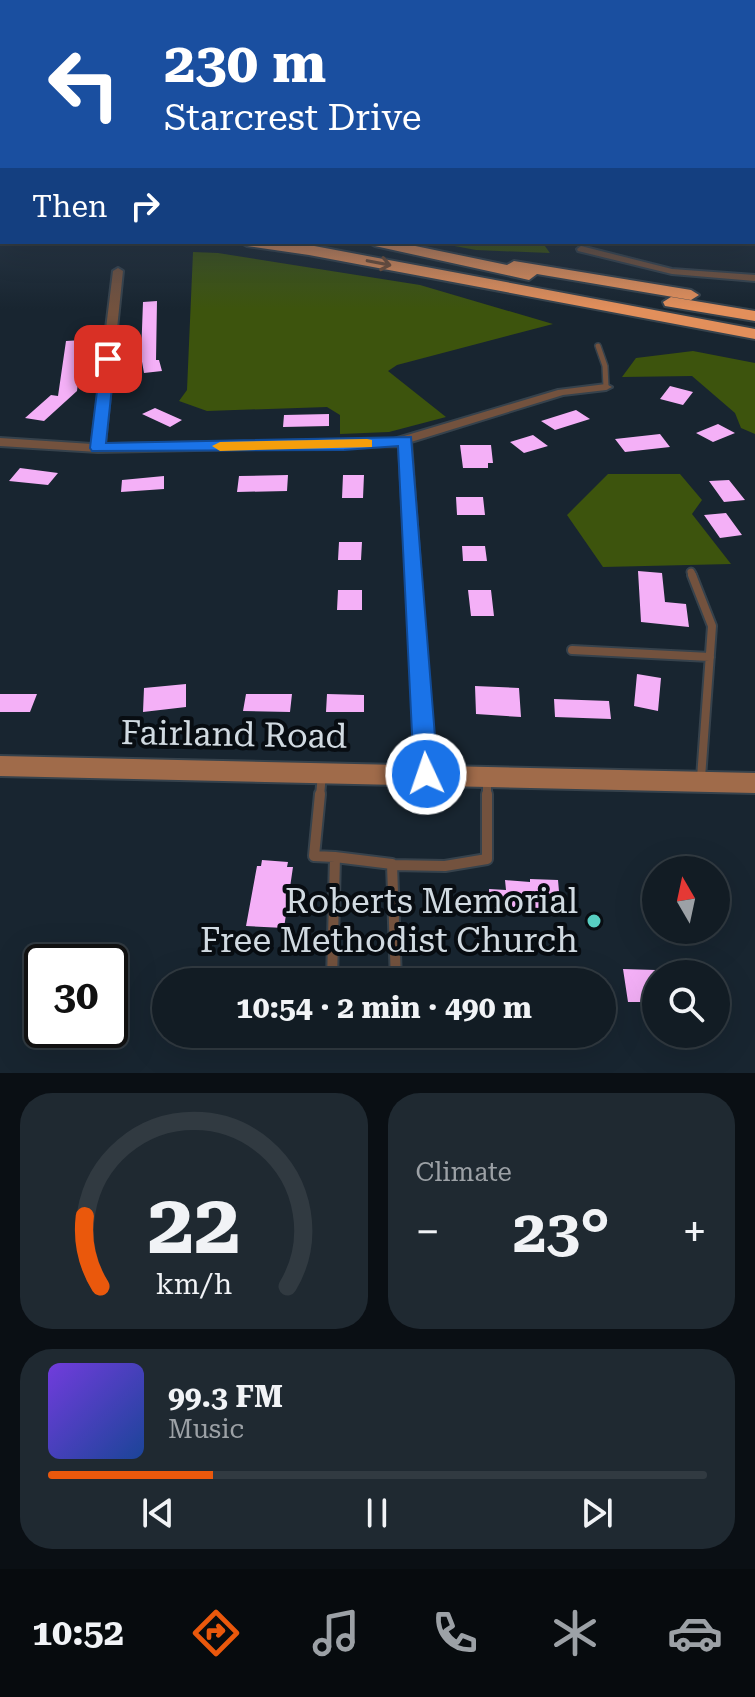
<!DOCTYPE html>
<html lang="en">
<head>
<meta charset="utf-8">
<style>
	:root { --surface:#121c24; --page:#1f2931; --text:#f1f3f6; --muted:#9ca1a6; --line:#313a41; --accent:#ea580c }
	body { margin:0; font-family:"Roboto Serif",serif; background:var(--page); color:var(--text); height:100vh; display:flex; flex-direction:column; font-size:30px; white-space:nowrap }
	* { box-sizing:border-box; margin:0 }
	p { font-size:26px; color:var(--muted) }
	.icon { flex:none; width:44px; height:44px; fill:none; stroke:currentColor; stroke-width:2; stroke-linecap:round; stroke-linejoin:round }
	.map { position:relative; height:1073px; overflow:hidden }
	.panel { display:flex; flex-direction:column; gap:20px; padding:20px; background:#0a0f14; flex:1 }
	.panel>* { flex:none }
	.guide { position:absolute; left:0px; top:0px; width:756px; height:244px; box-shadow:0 8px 32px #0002,0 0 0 2px var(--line); background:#1a4fa0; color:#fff; overflow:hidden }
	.needle { width:52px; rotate:351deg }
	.fabs { position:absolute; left:642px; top:856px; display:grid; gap:16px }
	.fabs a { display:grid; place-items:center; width:88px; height:88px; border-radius:50%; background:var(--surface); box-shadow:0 8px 32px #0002,0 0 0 2px var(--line); font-size:40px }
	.speed { position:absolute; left:24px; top:944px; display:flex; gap:16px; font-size:40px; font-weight:700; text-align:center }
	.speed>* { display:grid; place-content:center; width:104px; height:104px; border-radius:50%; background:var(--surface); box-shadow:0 8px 32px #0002,0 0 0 2px var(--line); line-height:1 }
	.speed .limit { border:4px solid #111; border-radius:12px; background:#fff; color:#111 }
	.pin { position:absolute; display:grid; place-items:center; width:68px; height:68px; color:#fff; margin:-34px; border-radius:16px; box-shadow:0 4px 12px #0006 }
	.me { position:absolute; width:88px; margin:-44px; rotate:357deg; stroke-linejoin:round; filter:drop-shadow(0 0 6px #0008) }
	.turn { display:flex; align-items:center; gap:28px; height:168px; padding:0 32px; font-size:36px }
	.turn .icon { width:104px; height:104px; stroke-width:2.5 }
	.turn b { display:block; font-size:56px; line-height:68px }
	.then { display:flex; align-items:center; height:76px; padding:0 32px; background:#0003; gap:16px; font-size:30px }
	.big { font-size:60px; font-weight:700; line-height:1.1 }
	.panel .widget { flex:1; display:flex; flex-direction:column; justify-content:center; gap:12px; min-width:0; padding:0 28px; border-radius:32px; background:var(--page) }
	.panel .dial { align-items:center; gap:0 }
	.dial svg { height:208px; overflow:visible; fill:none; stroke:var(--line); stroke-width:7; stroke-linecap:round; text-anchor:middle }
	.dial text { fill:var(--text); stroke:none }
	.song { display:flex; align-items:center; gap:24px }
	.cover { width:96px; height:96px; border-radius:12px; background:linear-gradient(135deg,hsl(260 70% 55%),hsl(220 70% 35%)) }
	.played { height:8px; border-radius:4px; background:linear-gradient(90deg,var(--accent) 25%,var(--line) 25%) }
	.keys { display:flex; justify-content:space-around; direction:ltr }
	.heat { display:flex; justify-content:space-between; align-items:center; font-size:44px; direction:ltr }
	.panel .tiles { flex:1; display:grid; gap:20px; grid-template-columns:1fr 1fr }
	.widget:last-child { grid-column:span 2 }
	.trip { position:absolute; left:152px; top:968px; width:464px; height:80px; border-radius:40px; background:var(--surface); box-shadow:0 8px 32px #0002,0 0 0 2px var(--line); font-weight:700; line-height:80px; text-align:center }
	.menu { display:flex; height:128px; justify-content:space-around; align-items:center; background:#070b0e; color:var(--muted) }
	.menu .icon { width:56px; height:56px }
	.menu .active { color:var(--accent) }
	.menu b { font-size:36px; color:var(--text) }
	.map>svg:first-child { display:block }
</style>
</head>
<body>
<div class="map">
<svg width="755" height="1073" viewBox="0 0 755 1073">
	<rect width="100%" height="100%" fill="#182530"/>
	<path fill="#3d540d" d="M433,242H542L550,253L476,250Z
		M193,252L218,253L420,285L553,324L397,365L388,371L446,417L389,432L340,434V415L327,407L207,411L179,401L187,390Z
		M693,351L755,363V434L741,428L735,413L692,376L622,377L636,358Z
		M608,474H680L702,500L692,514L731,564L603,567L567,515Z"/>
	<path fill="#f4b0f7" d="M157,301L156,360H159L162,371L144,373L141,356L143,302Z
		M83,340L77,391L44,421L25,418L51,395L58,396L66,341Z
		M670,386L693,392L683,405L660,399Z
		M155,408L182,420L170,427L142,414Z
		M576,410L590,419L555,430L541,421Z
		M329,414V426L283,427L284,415Z
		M718,424L735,433L713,442L696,433Z
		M660,434L670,447L625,452L615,439Z
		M533,435L548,446L524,453L510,442Z
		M460,445H491L493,463H488V468H463Z
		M20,468L58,473L48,485L9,481Z
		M288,475L287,491L237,492L239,476Z
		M343,475H364L363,498H342Z
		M164,476V489L121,492L122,480Z
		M729,480L745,500L724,502L709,481Z
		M456,497H483L485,515H457Z
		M726,513L742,535L720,538L704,515Z
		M339,542H362L361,560H338Z
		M462,546H485L487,561H463Z
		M638,571L662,573L665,602L686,604L689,627L641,622Z
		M338,590H362V610H337Z
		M468,590H491L494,616H471Z
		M637,674L661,678L658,711L634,706Z
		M186,684V707L143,712L144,688Z
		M475,686L519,688L521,717L476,714Z
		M0,694H37L30,712H0Z
		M246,694H292L290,712L243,711Z
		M327,694L364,695V712H326Z
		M554,699L609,701L611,719L555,717Z
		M262,860L288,862L287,867H293L284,928L246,926L257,866H261Z
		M530,879L558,880L561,914L490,910L489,889L506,890L505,880L530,882Z
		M623,969L656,970V1002H628Z"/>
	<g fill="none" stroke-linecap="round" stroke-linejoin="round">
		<defs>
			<path id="lane-far3" d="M598,346L605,366L606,387"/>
			<path id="lane-far2" d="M691,572L693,577"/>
			<path id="lane-far1" d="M692,575L712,626L701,778
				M572,650L710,657
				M487,777V796
				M320,796L322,774"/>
			<path id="lane" d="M320,794L314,856L335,857
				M392,865L445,866L487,859V794
				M369,982L332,981L335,857L392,864L396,982"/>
			<path id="street" d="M0,176H2V180H0Z
				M581,246L672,269L755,275V281L672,274L578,251L577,249Z
				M118,268L123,271L105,444L394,439L558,390L606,384L612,387L606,390L563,395L411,442L435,774L432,779L426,781L420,779L417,774L399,446L98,452L0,446V438L92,444L113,271Z"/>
			<path id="secondary" d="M0,756L755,773V793L0,776Z"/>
			<path id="highway" d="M0,222H2V230H0Z
				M240,242L309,245L755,329V339L309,255L247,246Z
				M368,242H396L507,265L514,261L691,290L699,295L691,300L537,274L529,280L375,246Z
				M671,297L755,311V321L665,306L663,302Z"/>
		</defs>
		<use href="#lane-far3" stroke="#36424c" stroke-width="8"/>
		<use href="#lane-far2" stroke="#36424c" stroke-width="11"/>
		<use href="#lane-far1" stroke="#36424c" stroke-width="12"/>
		<use href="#lane" stroke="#36424c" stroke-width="14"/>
		<use href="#street" stroke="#36424c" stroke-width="4"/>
		<use href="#secondary" stroke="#36424c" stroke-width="4"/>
		<use href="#highway" stroke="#36424c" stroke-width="4"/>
		<use href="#lane-far3" stroke="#73523e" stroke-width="5"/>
		<use href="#lane-far2" stroke="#73523e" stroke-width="7"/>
		<use href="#lane-far1" stroke="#73523e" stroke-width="8"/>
		<use href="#lane" stroke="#73523e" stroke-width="10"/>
		<use href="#street" fill="#73523e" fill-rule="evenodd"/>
		<use href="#secondary" fill="#a06b4a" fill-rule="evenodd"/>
		<use href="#highway" fill="#e28f5b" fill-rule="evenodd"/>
	</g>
	<defs><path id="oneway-shaft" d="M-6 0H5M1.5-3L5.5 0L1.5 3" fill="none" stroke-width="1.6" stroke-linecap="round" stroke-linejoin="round" transform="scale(2)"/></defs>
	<use stroke="#754e36" href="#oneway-shaft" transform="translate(379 263) rotate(11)"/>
	<linearGradient id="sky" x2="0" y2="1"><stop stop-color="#0d141a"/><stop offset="0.51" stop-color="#374659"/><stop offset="1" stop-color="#374659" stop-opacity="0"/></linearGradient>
	<rect width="755" height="309" fill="url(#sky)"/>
	<path fill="#1a73e8" stroke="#114b97" stroke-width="2" d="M108,355L115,359L106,443L411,437L438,774L434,780L426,783L418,780L414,774L398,446L344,450L92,451L90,448L101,359Z"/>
	<path fill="#f59e0b" d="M367,439L372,440V447L220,451L212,446L220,442Z"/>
	<circle fill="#57cec1" stroke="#080d12" stroke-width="3" cx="594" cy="921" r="8"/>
	<g text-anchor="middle" stroke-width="8" stroke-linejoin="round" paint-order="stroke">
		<g font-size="34" fill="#d1dae1" stroke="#080d12">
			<text transform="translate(234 734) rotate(1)" y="12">Fairland Road</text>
		</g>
		<g font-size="34" fill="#d1dae1" stroke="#080d12" text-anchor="end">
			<text x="578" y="913">Roberts Memorial<tspan x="578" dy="39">Free Methodist Church</tspan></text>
		</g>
	</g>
</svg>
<div class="fabs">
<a><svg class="needle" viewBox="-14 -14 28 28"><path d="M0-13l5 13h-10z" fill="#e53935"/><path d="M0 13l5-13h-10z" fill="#9ca1a6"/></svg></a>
<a><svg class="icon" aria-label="search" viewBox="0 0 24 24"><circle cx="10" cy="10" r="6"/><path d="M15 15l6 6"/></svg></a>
</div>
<div class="speed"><div class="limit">30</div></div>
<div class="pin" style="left:108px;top:359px;background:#d93025"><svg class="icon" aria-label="arrive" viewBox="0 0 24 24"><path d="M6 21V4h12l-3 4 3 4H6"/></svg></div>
<svg class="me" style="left:426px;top:774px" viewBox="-20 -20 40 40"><circle r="17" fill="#1a73e8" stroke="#fff" stroke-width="3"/><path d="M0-11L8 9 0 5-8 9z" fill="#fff"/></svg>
<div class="trip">10:54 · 2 min · 490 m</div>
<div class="guide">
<div class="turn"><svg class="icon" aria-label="left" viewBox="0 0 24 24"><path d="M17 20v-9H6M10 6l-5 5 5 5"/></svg><div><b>230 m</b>Starcrest Drive</div></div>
<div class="then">Then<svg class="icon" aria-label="right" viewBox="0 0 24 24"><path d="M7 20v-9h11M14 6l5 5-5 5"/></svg></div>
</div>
</div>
<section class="panel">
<div class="tiles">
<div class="widget dial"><svg viewBox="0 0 100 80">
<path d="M14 69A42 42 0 1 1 86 69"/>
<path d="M14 69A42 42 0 0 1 8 42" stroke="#ea580c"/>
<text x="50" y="56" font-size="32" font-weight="700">22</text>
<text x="50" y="72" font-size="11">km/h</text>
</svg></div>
<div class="widget"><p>Climate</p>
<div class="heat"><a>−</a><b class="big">23°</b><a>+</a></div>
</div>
<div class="widget">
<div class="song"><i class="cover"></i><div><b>99.3 FM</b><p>Music</p></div></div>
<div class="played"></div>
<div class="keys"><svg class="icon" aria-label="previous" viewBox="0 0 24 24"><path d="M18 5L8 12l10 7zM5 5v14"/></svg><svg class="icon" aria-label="pause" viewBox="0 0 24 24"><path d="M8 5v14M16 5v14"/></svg><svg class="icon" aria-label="next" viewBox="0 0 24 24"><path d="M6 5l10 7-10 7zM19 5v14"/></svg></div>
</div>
</div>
</section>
<nav class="menu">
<b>10:52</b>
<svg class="icon active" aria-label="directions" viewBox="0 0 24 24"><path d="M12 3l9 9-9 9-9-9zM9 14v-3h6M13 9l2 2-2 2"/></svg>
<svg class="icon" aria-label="music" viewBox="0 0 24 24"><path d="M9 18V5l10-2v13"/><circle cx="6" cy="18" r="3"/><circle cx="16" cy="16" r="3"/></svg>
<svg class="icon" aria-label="phone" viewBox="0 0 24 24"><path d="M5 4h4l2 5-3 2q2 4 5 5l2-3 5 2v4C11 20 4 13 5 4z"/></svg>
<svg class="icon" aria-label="climate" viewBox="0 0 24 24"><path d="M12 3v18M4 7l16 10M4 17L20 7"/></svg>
<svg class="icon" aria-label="car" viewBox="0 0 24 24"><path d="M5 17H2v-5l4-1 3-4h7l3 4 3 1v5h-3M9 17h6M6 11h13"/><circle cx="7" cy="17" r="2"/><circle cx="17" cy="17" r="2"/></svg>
</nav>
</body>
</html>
